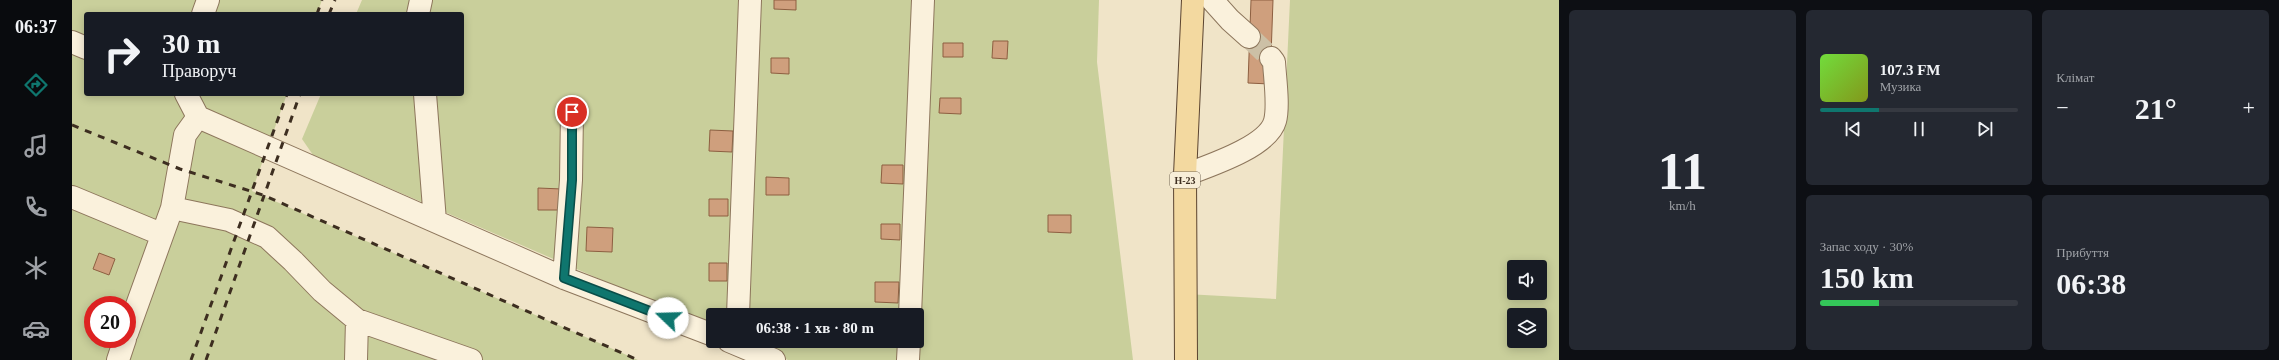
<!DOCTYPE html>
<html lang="uk">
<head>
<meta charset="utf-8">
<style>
	:root { --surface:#171b24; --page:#242831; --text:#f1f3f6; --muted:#9ea1a6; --line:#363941; --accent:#0f766e }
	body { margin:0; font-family:Georgia,serif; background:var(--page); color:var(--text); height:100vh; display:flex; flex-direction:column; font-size:15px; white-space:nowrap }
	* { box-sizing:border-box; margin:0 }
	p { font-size:13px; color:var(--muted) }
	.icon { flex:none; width:22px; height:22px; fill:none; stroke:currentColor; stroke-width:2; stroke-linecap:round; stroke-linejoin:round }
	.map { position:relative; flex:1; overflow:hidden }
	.sheet { display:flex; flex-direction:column; gap:10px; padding:10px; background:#0d0f14; width:720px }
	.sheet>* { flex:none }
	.banner { position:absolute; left:12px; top:12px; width:380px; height:84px; border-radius:4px; box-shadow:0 2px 10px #0003; background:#171b24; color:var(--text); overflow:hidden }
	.tools { position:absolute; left:1435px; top:260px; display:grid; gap:8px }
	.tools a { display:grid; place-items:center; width:40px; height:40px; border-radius:4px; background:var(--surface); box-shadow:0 2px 10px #0003; font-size:20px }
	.speed { position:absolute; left:12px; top:296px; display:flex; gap:8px; font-size:20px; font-weight:700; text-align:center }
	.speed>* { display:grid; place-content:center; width:52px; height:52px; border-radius:50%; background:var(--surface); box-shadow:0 2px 10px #0003; line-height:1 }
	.speed .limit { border:6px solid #d22; background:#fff; color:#111 }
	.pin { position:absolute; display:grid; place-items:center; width:34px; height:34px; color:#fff; margin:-17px; border:2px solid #fff; border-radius:50%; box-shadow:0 1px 4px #0007 }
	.me { position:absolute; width:44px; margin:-22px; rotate:291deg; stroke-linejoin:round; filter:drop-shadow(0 0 3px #0008) }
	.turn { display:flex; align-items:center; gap:14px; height:84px; padding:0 12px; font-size:18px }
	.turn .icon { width:52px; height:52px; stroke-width:2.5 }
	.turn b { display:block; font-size:28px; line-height:34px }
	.big { font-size:30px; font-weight:700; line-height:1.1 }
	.sheet .tile { flex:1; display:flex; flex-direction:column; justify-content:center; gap:6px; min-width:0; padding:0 14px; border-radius:6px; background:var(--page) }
	.sheet .dial { align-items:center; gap:0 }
	.dial b { font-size:52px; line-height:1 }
	.song { display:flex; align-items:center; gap:12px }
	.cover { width:48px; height:48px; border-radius:6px; background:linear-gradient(135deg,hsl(100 70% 55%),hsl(70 70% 35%)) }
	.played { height:4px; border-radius:2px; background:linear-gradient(90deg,var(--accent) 30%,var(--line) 30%) }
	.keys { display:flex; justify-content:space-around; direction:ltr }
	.heat { display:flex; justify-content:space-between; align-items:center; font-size:22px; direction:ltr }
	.charge { height:6px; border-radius:3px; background:linear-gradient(90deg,#34c759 30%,var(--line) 0) }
	.sheet .tiles { flex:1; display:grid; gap:10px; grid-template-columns:repeat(3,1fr) }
	.tile:first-child { grid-row:span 2 }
	.trip { position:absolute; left:634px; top:308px; width:218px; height:40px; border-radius:4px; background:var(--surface); box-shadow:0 2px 10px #0003; font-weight:700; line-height:40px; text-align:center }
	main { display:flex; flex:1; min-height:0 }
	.tabs { display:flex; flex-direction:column; width:72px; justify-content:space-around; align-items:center; background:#090b0e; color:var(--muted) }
	.tabs .icon { width:28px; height:28px }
	.tabs .selected { color:var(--accent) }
	.tabs b { font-size:18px; color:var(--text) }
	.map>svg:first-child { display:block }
</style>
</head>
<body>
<main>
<nav class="tabs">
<b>06:37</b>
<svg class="icon selected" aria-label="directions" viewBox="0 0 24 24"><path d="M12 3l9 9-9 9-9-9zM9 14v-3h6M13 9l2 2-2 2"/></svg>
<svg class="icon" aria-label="music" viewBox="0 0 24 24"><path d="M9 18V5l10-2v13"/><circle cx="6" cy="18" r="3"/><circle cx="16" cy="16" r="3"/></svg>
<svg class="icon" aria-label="phone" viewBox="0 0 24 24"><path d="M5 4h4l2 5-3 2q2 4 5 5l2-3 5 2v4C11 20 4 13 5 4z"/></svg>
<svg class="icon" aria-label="climate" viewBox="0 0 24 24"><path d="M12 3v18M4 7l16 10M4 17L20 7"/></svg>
<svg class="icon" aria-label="car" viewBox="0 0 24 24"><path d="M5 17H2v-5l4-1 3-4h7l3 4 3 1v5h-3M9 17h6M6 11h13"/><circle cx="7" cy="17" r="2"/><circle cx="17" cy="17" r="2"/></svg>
</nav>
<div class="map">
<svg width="1487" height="360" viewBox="0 0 1487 360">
	<rect width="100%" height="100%" fill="#f0e4c8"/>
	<path fill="#c9cf9b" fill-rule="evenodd" d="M0,0H250L245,14H14V94H215L180,191L566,360H0ZM21,305H55V339H21Z
		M290,0H1027L1025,62L1061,360H716L672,341H845V315H641V328L241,155L230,139L249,94H390V14H284Z
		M1218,0H1487V360H1114V294L1204,299ZM1442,267H1468V293H1442ZM1442,315H1468V341H1442Z"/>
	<path fill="#cf9f7d" stroke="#8d5f41" d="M702,0H724V10L702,9Z
		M1179,0H1201L1198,84L1176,83Z
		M921,41H936L935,59L920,58Z
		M871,43H891V57H871Z
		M699,58H717V74L699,73Z
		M868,98H889V114L867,113Z
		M638,130L661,131L660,152L637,151Z
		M810,165H831V184L809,183Z
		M694,177L717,178V195H694Z
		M466,188L490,189V210H466Z
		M637,199H656V216H637Z
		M976,215H999V233L976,232Z
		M809,224H828V240L809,239Z
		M515,227L541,228L540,252L514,251Z
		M27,253L43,259L37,275L21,269Z
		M637,263H655V281H637Z
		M803,282H827L826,303L803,302Z"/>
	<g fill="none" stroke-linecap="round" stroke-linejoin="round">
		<path stroke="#ccc0a6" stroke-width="22" stroke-dasharray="22 11" stroke-linecap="butt" d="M1177,37L1199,58"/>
		<defs>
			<path id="minor" d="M1140,0L1158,20L1177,37
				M131,14L136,0
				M346,14L349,0
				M0,42L14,48
				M114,94L126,117L492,278L641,335
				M353,94L363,221
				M1113,175C1136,166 1196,147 1203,121C1207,106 1203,79 1202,62L1199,58
				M0,197L89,234
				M100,208L157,220L195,237L221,261L250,291L285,320L399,360
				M492,278L499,180L500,112
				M666,315L678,0
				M838,315L851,0
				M55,333L100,208L113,135L126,117
				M657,341L702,360
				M46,360L53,339
				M284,360L285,320
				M836,360L837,341"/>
			<path id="major" d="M1114,360L1113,175L1121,0"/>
		</defs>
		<use href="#minor" stroke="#8d765c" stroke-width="24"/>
		<use href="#major" stroke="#5b4430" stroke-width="24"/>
		<use href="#minor" stroke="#faf1dc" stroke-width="22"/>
		<use href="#major" stroke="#f3d9a0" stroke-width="22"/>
		<path stroke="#3d2e20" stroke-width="3" stroke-dasharray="7 7" stroke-linecap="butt" d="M245,14L250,0
			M257,14L263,0
			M0,125L108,169L191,195L566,360
			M119,360L215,94
			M134,360L228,94"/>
	</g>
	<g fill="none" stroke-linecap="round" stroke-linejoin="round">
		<defs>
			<path id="route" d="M500,112V180L492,278L596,318"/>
		</defs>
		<use href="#route" stroke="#0a4d48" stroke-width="10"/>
		<use href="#route" stroke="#0f766e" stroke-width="7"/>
	</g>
	<g text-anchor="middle" stroke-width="4" stroke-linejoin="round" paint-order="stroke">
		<rect fill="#f7eed8" stroke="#756857" stroke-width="1" x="1098" y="172" width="30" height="16" rx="3"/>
		<g font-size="10" font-weight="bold" fill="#3d2e20">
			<text x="1113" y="184">Н-23</text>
		</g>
	</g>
</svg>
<div class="tools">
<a><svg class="icon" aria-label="sound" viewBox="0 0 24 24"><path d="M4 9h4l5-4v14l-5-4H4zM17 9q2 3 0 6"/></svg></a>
<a><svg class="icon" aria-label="layers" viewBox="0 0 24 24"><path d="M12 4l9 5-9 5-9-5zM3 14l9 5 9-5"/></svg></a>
</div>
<div class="speed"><div class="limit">20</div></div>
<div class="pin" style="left:500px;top:112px;background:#d93025"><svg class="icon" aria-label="arrive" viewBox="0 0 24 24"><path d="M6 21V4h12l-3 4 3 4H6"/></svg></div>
<svg class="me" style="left:596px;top:318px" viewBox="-20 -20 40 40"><circle r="19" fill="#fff"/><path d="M0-13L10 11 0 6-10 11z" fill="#0f766e"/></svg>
<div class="trip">06:38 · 1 хв · 80 m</div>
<div class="banner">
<div class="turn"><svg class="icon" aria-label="right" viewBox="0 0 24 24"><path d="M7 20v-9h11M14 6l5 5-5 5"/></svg><div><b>30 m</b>Праворуч</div></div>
</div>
</div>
<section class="sheet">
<div class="tiles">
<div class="tile dial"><b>11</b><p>km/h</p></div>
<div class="tile">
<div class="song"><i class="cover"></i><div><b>107.3 FM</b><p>Музика</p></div></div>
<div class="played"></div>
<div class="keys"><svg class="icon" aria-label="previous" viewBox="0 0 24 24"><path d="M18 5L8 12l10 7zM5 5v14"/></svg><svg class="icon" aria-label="pause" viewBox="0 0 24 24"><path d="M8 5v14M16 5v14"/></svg><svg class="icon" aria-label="next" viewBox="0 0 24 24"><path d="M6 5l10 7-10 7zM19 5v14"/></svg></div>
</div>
<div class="tile"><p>Клімат</p>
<div class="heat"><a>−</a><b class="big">21°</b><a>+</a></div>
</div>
<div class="tile"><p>Запас ходу · 30%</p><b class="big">150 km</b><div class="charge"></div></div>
<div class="tile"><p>Прибуття</p><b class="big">06:38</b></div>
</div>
</section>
</main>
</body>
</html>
